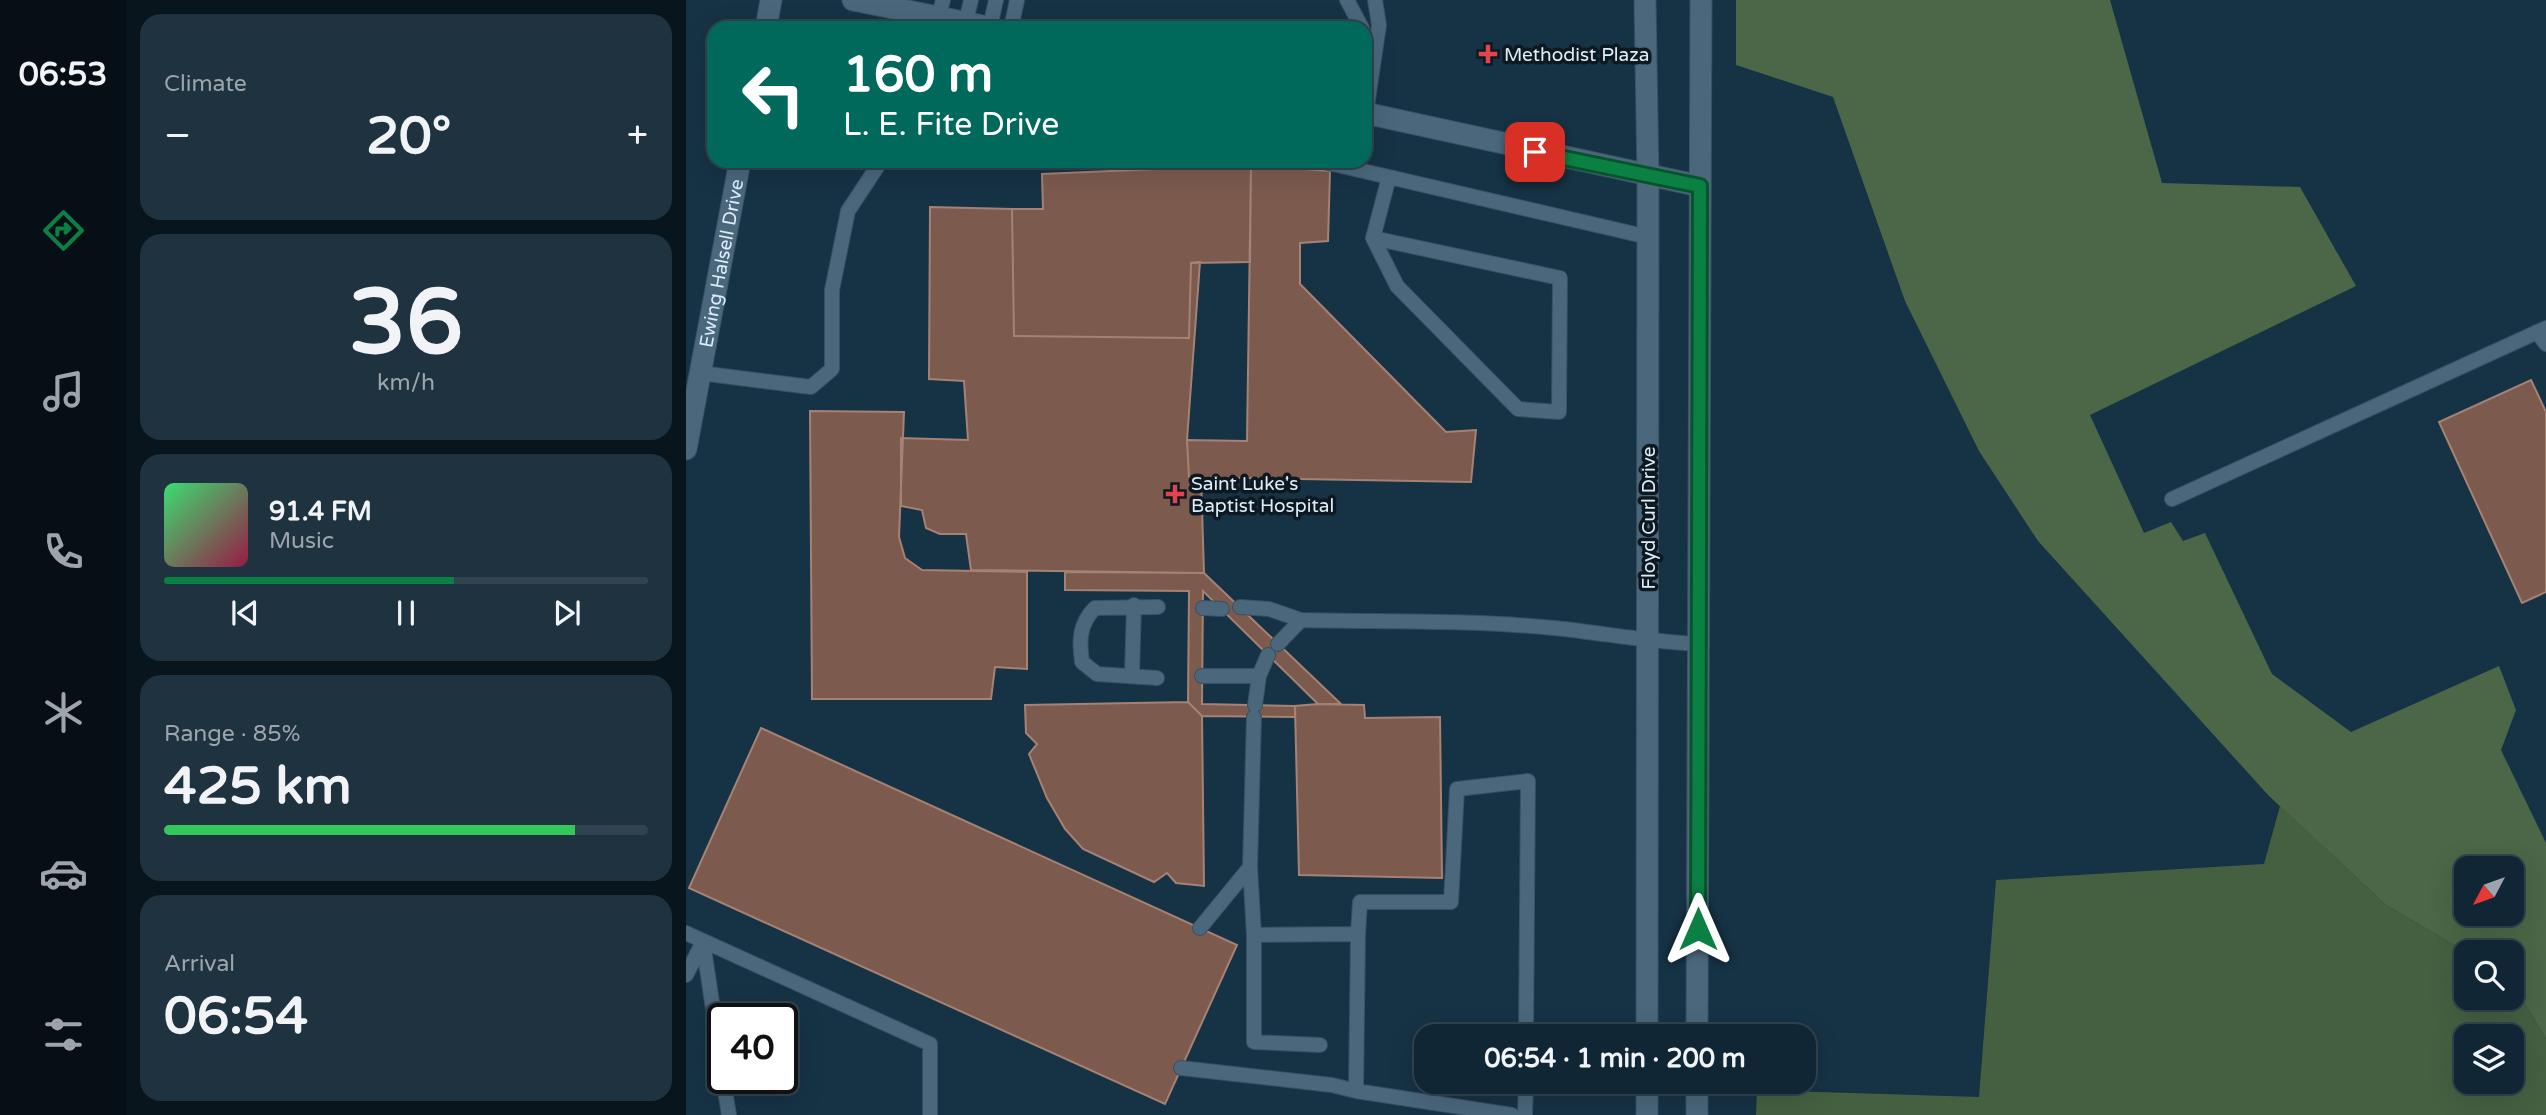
<!DOCTYPE html>
<html lang="en">
<head>
<meta charset="utf-8">
<style>
	:root { --surface:#102634; --page:#1e3240; --text:#f1f3f6; --muted:#9ca5ac; --line:#30434f; --accent:#0b8043 }
	body { margin:0; font-family:"Varela Round",sans-serif; background:var(--page); color:var(--text); height:100vh; display:flex; flex-direction:column; font-size:26px; white-space:nowrap }
	* { box-sizing:border-box; margin:0 }
	p { font-size:23px; color:var(--muted) }
	.icon { flex:none; width:38px; height:38px; fill:none; stroke:currentColor; stroke-width:2; stroke-linecap:round; stroke-linejoin:round }
	.map { position:relative; flex:1; overflow:hidden }
	.drawer { display:flex; flex-direction:column; gap:14px; padding:14px; background:#09151d; width:560px }
	.drawer>* { flex:none }
	.banner { position:absolute; left:21px; top:21px; width:665px; height:147px; border-radius:21px; box-shadow:0 7px 28px #0002,0 0 0 2px var(--line); background:#00695c; color:#fff; overflow:hidden }
	.needle { width:46px; rotate:229deg }
	.buttons { position:absolute; left:1768px; top:856px; display:grid; gap:14px }
	.buttons a { display:grid; place-items:center; width:70px; height:70px; border-radius:14px; background:var(--surface); box-shadow:0 7px 28px #0002,0 0 0 2px var(--line); font-size:35px }
	.speed { position:absolute; left:21px; top:1003px; display:flex; gap:14px; font-size:35px; font-weight:700; text-align:center }
	.speed>* { display:grid; place-content:center; width:91px; height:91px; border-radius:50%; background:var(--surface); box-shadow:0 7px 28px #0002,0 0 0 2px var(--line); line-height:1 }
	.speed .limit { border:4px solid #111; border-radius:10px; background:#fff; color:#111 }
	.pin { position:absolute; display:grid; place-items:center; width:60px; height:60px; color:#fff; margin:-30px; border-radius:14px; box-shadow:0 4px 10px #0006 }
	.me { position:absolute; width:77px; margin:-38px; rotate:0deg; stroke-linejoin:round; filter:drop-shadow(0 0 5px #0008) }
	.turn { display:flex; align-items:center; gap:24px; height:147px; padding:0 21px; font-size:32px }
	.turn .icon { width:91px; height:91px; stroke-width:2.5 }
	.turn b { display:block; font-size:49px; line-height:60px }
	.big { font-size:52px; font-weight:700; line-height:1.1 }
	.drawer .card { flex:1; display:flex; flex-direction:column; justify-content:center; gap:10px; min-width:0; padding:0 24px; border-radius:21px; background:var(--page) }
	.drawer .dial { align-items:center; gap:0 }
	.dial b { font-size:91px; line-height:1 }
	.song { display:flex; align-items:center; gap:21px }
	.cover { width:84px; height:84px; border-radius:10px; background:linear-gradient(135deg,hsl(140 70% 55%),hsl(340 70% 35%)) }
	.played { height:7px; border-radius:4px; background:linear-gradient(90deg,var(--accent) 60%,var(--line) 60%) }
	.keys { display:flex; justify-content:space-around; direction:ltr }
	.heat { display:flex; justify-content:space-between; align-items:center; font-size:38px; direction:ltr }
	.charge { height:10px; border-radius:5px; background:linear-gradient(90deg,#34c759 85%,var(--line) 0) }
	.trip { position:absolute; left:728px; top:1024px; width:402px; height:70px; border-radius:21px; background:var(--surface); box-shadow:0 7px 28px #0002,0 0 0 2px var(--line); font-weight:700; line-height:70px; text-align:center }
	main { display:flex; flex:1; min-height:0 }
	.menu { display:flex; flex-direction:column; width:126px; justify-content:space-around; align-items:center; background:#060f15; color:var(--muted) }
	.menu .icon { width:49px; height:49px }
	.menu .current { color:var(--accent) }
	.menu b { font-size:32px; color:var(--text) }
	.map>svg:first-child { display:block }
</style>
</head>
<body>
<main>
<nav class="menu">
<b>06:53</b>
<svg class="icon current" aria-label="directions" viewBox="0 0 24 24"><path d="M12 3l9 9-9 9-9-9zM9 14v-3h6M13 9l2 2-2 2"/></svg>
<svg class="icon" aria-label="music" viewBox="0 0 24 24"><path d="M9 18V5l10-2v13"/><circle cx="6" cy="18" r="3"/><circle cx="16" cy="16" r="3"/></svg>
<svg class="icon" aria-label="phone" viewBox="0 0 24 24"><path d="M5 4h4l2 5-3 2q2 4 5 5l2-3 5 2v4C11 20 4 13 5 4z"/></svg>
<svg class="icon" aria-label="climate" viewBox="0 0 24 24"><path d="M12 3v18M4 7l16 10M4 17L20 7"/></svg>
<svg class="icon" aria-label="car" viewBox="0 0 24 24"><path d="M5 17H2v-5l4-1 3-4h7l3 4 3 1v5h-3M9 17h6M6 11h13"/><circle cx="7" cy="17" r="2"/><circle cx="17" cy="17" r="2"/></svg>
<svg class="icon" aria-label="filters" viewBox="0 0 24 24"><path d="M4 7h16M4 17h16"/><circle cx="9" cy="7" r="2"/><circle cx="15" cy="17" r="2"/></svg>
</nav>
<section class="drawer">
<div class="card"><p>Climate</p>
<div class="heat"><a>−</a><b class="big">20°</b><a>+</a></div>
</div>
<div class="card dial"><b>36</b><p>km/h</p></div>
<div class="card">
<div class="song"><i class="cover"></i><div><b>91.4 FM</b><p>Music</p></div></div>
<div class="played"></div>
<div class="keys"><svg class="icon" aria-label="previous" viewBox="0 0 24 24"><path d="M18 5L8 12l10 7zM5 5v14"/></svg><svg class="icon" aria-label="pause" viewBox="0 0 24 24"><path d="M8 5v14M16 5v14"/></svg><svg class="icon" aria-label="next" viewBox="0 0 24 24"><path d="M6 5l10 7-10 7zM19 5v14"/></svg></div>
</div>
<div class="card"><p>Range · 85%</p><b class="big">425 km</b><div class="charge"></div></div>
<div class="card"><p>Arrival</p><b class="big">06:54</b></div>
</section>
<div class="map">
<svg width="1860" height="1115" viewBox="0 0 1860 1115">
	<rect width="100%" height="100%" fill="#163245"/>
	<path fill="#446041" fill-rule="evenodd" d="M1594,806L1700,905L1780,952V998H1825V981L1860,1039V1115H1070L1071,1090L1293,1097L1310,880L1578,864ZM1780,1036H1825V1082H1780Z"/>
	<path fill="#4b6747" fill-rule="evenodd" d="M1050,0H1424L1476,183L1614,187L1670,286L1404,415L1458,533L1485,522L1497,541L1519,533L1586,674L1665,732L1813,666L1830,710L1815,750L1860,843V1039L1825,981V952H1780L1700,905L1583,796L1352,541L1293,451L1219,301L1147,97L1050,65ZM1780,868H1825V914H1780Z"/>
	<path fill="#7c5b4e" stroke="#a58274" stroke-width="2" d="M565,165L564,262L505,263L503,338L328,336L326,209H357L356,174Z
		M565,165L644,171L642,241L614,243V284L760,432L790,430L785,482L503,477L501,440L561,441Z
		M244,207L326,209L328,336L503,338L505,263L514,262L501,440L503,477H515L518,573L285,570L280,534H254L240,528L236,510L215,506V438L282,440L278,381L243,379Z
		M1845,380L1860,412V592L1836,603L1753,422Z
		M124,411L218,412L213,537L219,558L236,570L341,572V669L309,667L305,699H126Z
		M379,572L518,573L655,704H632L517,591L516,704L609,706V717L516,716L502,702L503,591L379,590Z
		M502,702L516,716L518,886L490,883L481,873L468,882L397,849L379,829L361,798L343,754L351,744L340,733L339,705Z
		M632,704L678,705L679,718L754,717L756,878L613,875L609,706Z
		M75,728L551,945L479,1104L3,888Z"/>
	<g fill="none" stroke-linecap="round" stroke-linejoin="round">
		<defs>
			<path id="service" d="M661,0L676,28
				M253,15L257,0
				M280,21L285,0
				M304,27L310,0
				M325,28L331,0
				M680,113L693,25L689,0
				M634,161L962,237
				M687,238L874,278L873,412L832,409L711,286L687,238L703,177
				M1851,332L1860,344
				M14,373L125,387L146,369V290L162,211L195,161
				M1486,499L1860,328
				M554,607L583,609L615,620
				M517,608L536,609
				M592,644L615,620C699,622 784,620 868,628C917,633 964,642 1013,644
				M446,675L448,605
				M516,676H573
				M471,678L411,674L396,662C393,641 393,624 409,608L472,607
				M569,705L573,676L582,655
				M568,717L564,867L568,935V1042L634,1045
				M514,928L564,867
				M0,933L244,1044V1115
				M672,934L674,902H765L771,789L842,781L840,1036
				M568,935L672,934L670,1091L826,1115
				M17,942L37,1076
				M0,975L17,942
				M495,1068L646,1085L670,1091
				M37,1078L43,1115
				M839,1115L840,1082"/>
			<path id="minor" d="M167,0L307,28
				M679,113L1014,186"/>
			<g id="tertiary">
				<path d="M959,0L962,177L961,1036"/>
				<path d="M80,28L85,0"/>
				<path id="s1" d="M0,449L54,161"/>
				<path d="M1011,1036L1015,0"/>
				<path d="M961,1115V1082"/>
				<path d="M1011,1115V1082"/>
			</g>
		</defs>
		<use href="#service" stroke="#395061" stroke-width="16"/>
		<use href="#minor" stroke="#395061" stroke-width="23"/>
		<use href="#tertiary" stroke="#395061" stroke-width="23"/>
		<use href="#service" stroke="#4a677c" stroke-width="14"/>
		<use href="#minor" stroke="#4a677c" stroke-width="21"/>
		<use href="#tertiary" stroke="#4a677c" stroke-width="21"/>
	</g>
	<g fill="none" stroke-linecap="round" stroke-linejoin="round">
		<defs>
			<path id="route" d="M849,152L1014,186L1012,929"/>
		</defs>
		<use href="#route" stroke="#07532c" stroke-width="18"/>
		<use href="#route" stroke="#0b8043" stroke-width="12"/>
	</g>
	<g fill="#e0444e" stroke="#0d1821" stroke-width="2.5">
		<path d="M798.5 43.5h7v7h7v7h-7v7h-7v-7h-7v-7h7z"/>
		<path d="M485.5 483.5h7v7h7v7h-7v7h-7v-7h-7v-7h7z"/>
	</g>
	<g text-anchor="middle" stroke-width="7" stroke-linejoin="round" paint-order="stroke">
		<g font-size="19" fill="#dcecf9" stroke="#0d1821" text-anchor="start">
			<text x="818" y="61">Methodist Plaza</text>
			<text x="505" y="490">Saint Luke's<tspan x="505" dy="22">Baptist Hospital</tspan></text>
		</g>
		<g font-size="19" fill="#dcecf9" stroke="#0d1821">
			<text dy="7" stroke="none"><textPath href="#s1" startOffset="189">Ewing Halsell Drive</textPath></text>
			<text transform="translate(962 518) rotate(-90)" y="7">Floyd Curl Drive</text>
		</g>
	</g>
</svg>
<div class="buttons">
<a><svg class="needle" viewBox="-14 -14 28 28"><path d="M0-13l5 13h-10z" fill="#e53935"/><path d="M0 13l5-13h-10z" fill="#9ca5ac"/></svg></a>
<a><svg class="icon" aria-label="search" viewBox="0 0 24 24"><circle cx="10" cy="10" r="6"/><path d="M15 15l6 6"/></svg></a>
<a><svg class="icon" aria-label="layers" viewBox="0 0 24 24"><path d="M12 4l9 5-9 5-9-5zM3 14l9 5 9-5"/></svg></a>
</div>
<div class="speed"><div class="limit">40</div></div>
<div class="pin" style="left:849px;top:152px;background:#d93025"><svg class="icon" aria-label="arrive" viewBox="0 0 24 24"><path d="M6 21V4h12l-3 4 3 4H6"/></svg></div>
<svg class="me" style="left:1012px;top:929px" viewBox="-20 -20 40 40"><path d="M0-17L14 15 0 8-14 15z" fill="#0b8043" stroke="#fff" stroke-width="4"/></svg>
<div class="trip">06:54 · 1 min · 200 m</div>
<div class="banner">
<div class="turn"><svg class="icon" aria-label="left" viewBox="0 0 24 24"><path d="M17 20v-9H6M10 6l-5 5 5 5"/></svg><div><b>160 m</b>L. E. Fite Drive</div></div>
</div>
</div>
</main>
</body>
</html>
